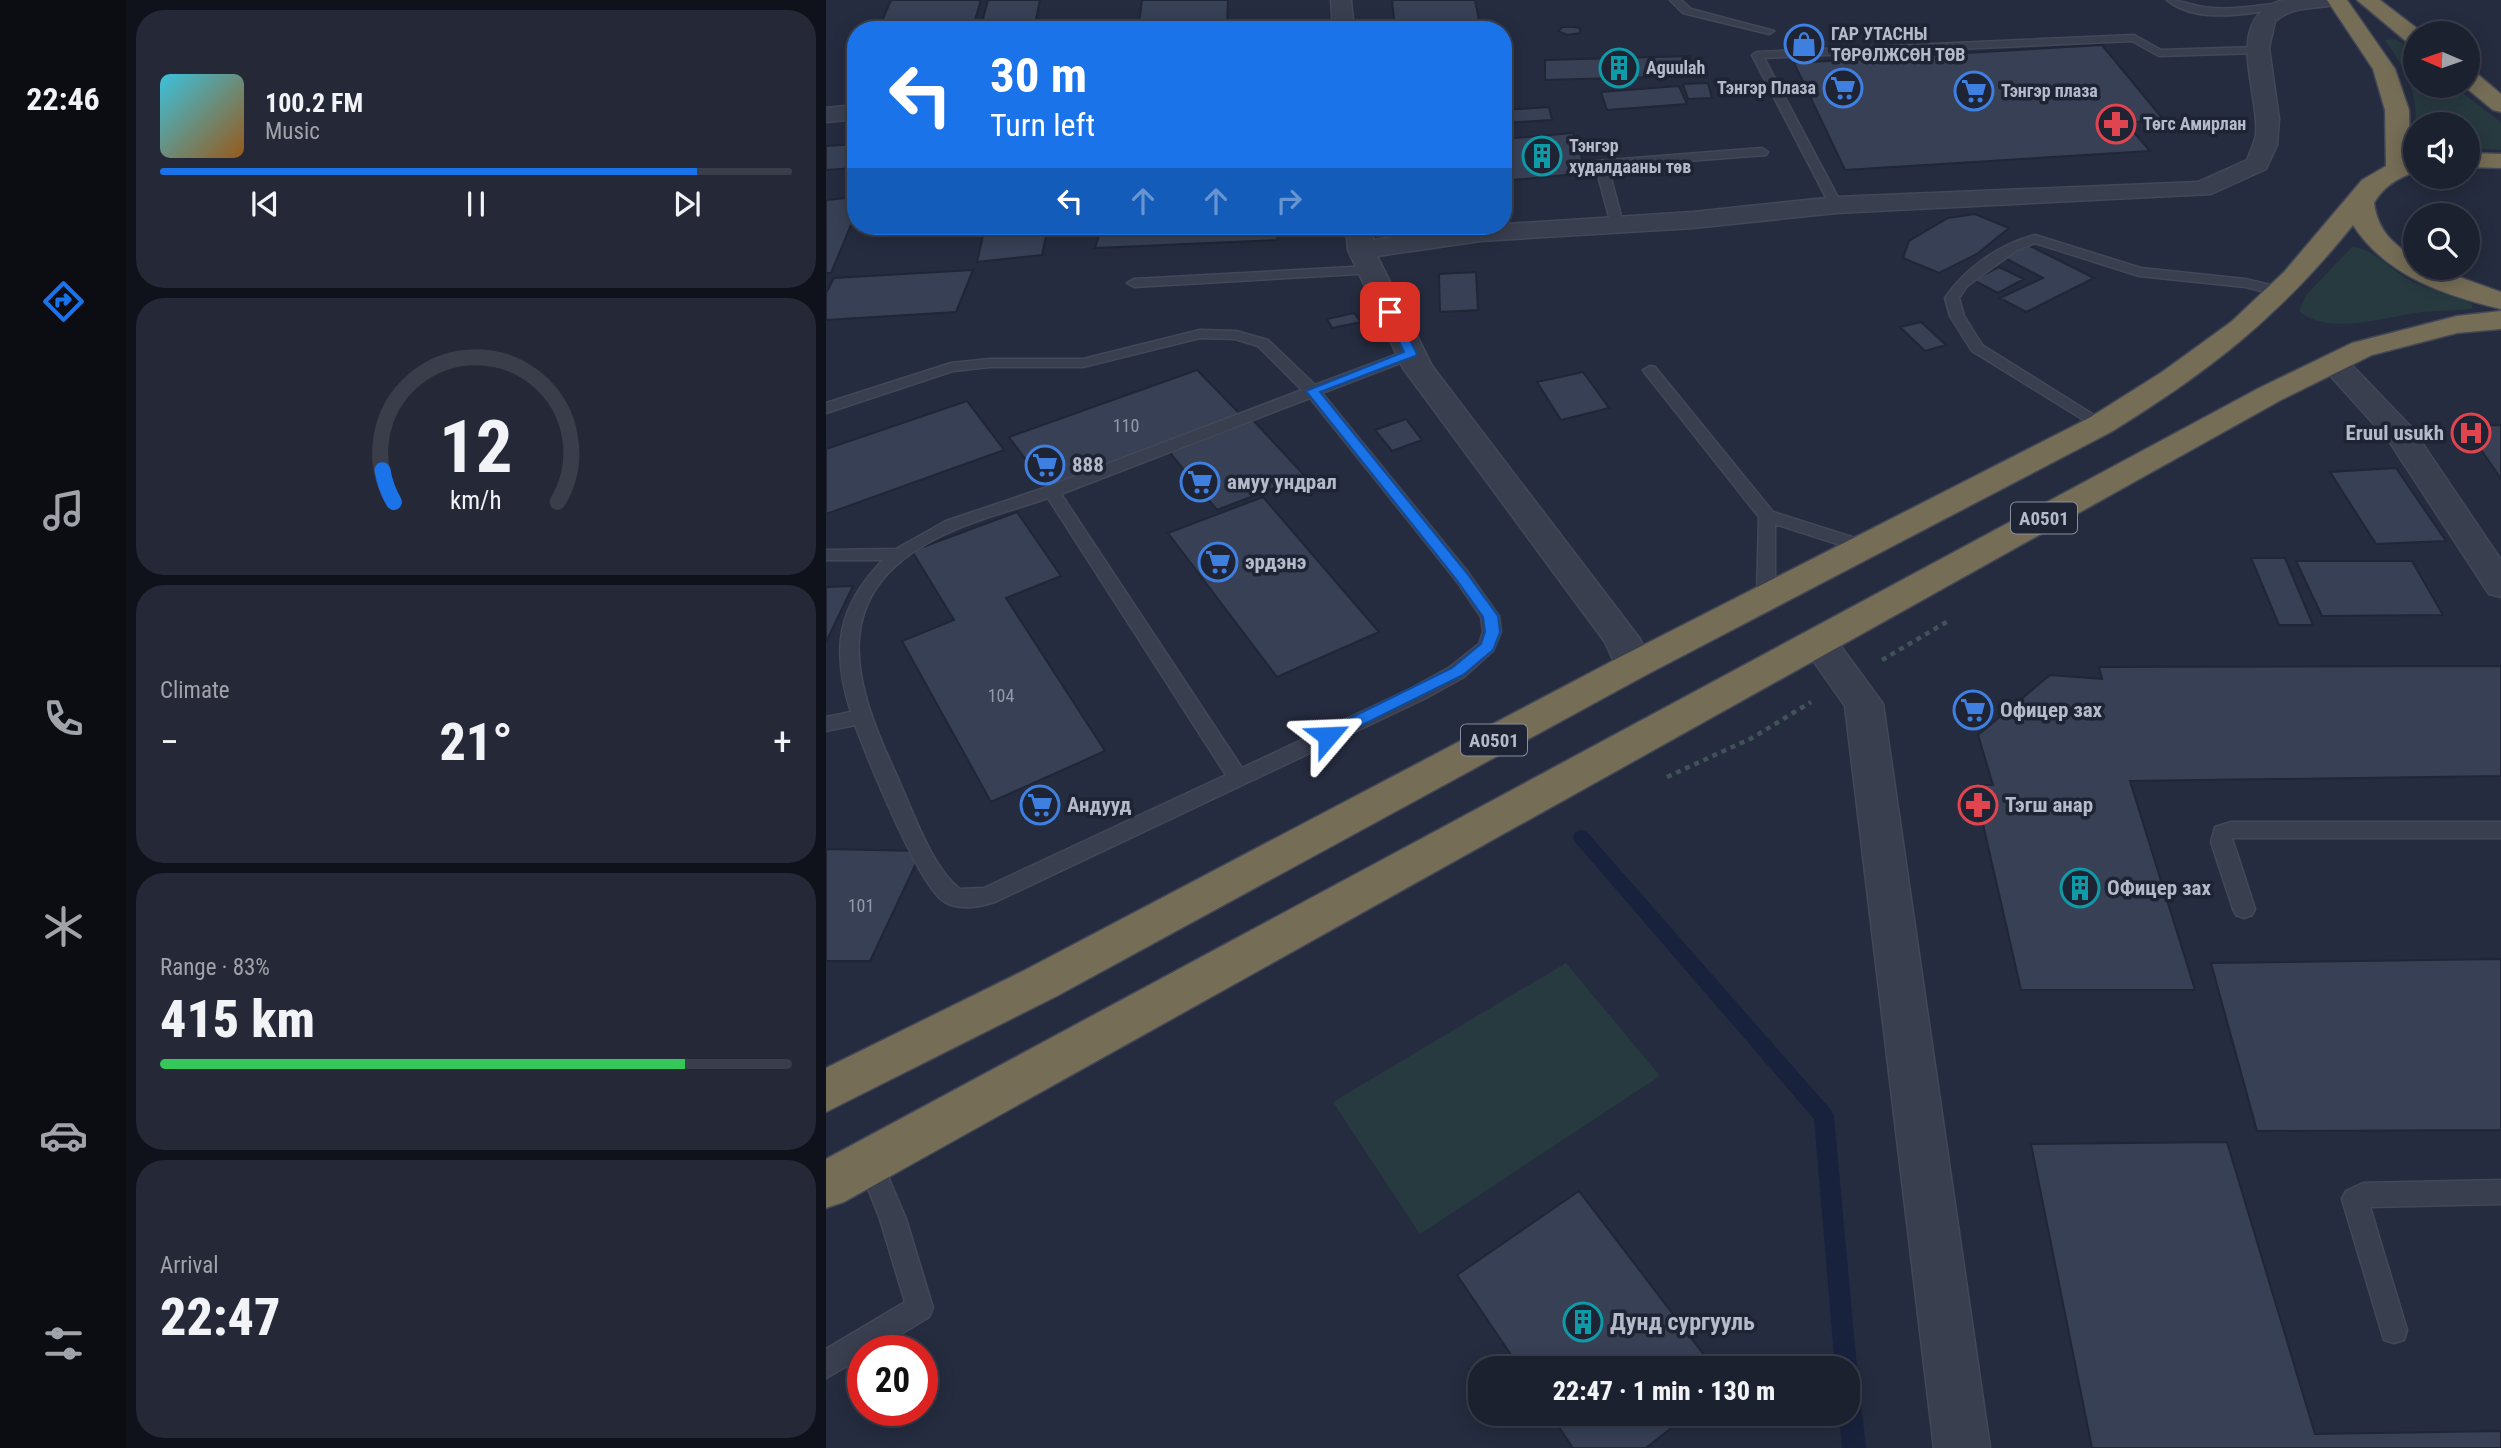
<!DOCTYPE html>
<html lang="en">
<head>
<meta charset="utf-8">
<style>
	:root { --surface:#1c212f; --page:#252937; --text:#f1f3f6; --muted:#a0a3aa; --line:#3a3e4b; --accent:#1a73e8 }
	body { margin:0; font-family:"Roboto Condensed",sans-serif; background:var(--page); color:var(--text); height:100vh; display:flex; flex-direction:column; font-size:26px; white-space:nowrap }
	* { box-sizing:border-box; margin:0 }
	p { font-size:23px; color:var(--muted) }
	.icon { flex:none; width:38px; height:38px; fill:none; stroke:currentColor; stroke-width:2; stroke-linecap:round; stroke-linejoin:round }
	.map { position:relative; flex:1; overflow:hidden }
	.panel { display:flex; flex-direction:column; gap:10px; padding:10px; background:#0f121a; width:700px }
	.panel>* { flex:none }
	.banner { position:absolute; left:21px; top:21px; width:665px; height:214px; border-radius:28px; box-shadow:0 4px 18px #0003,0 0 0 2px var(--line); background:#1a73e8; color:#fff; overflow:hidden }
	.needle { width:46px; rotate:272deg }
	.tools { position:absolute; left:1577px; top:21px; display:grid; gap:14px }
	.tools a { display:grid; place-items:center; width:77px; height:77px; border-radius:50%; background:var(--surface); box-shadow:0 4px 18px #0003,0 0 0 2px var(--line); font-size:35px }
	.speed { position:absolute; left:21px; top:1335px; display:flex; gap:14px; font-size:35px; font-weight:700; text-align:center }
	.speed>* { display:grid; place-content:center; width:91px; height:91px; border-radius:50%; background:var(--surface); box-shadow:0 4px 18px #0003,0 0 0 2px var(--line); line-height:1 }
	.speed .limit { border:10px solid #d22; background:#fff; color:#111 }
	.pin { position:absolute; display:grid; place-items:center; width:60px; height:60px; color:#fff; margin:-30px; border-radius:14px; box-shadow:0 4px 10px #0006 }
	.me { position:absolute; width:77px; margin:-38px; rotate:64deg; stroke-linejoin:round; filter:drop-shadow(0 0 5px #0008) }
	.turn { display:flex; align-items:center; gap:24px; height:147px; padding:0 28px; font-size:32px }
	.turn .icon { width:91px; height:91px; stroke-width:2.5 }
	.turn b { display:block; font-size:49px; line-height:60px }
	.lanes { display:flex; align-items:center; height:66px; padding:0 28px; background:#0003; justify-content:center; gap:35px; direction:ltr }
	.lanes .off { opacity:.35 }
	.big { font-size:52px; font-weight:800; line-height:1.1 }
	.panel .tile { flex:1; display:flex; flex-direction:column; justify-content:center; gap:10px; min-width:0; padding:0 24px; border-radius:28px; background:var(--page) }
	.panel .dial { align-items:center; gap:0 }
	.dial svg { height:182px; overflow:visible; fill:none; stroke:var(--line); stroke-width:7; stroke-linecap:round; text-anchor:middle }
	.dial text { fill:var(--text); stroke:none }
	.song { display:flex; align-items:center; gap:21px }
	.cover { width:84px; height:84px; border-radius:10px; background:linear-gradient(135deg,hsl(190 70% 55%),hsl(30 70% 35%)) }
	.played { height:7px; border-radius:4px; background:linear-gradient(90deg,var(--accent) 85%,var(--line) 85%) }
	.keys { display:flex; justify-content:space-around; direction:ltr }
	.heat { display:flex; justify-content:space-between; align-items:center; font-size:38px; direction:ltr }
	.charge { height:10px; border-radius:5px; background:linear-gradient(90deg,#34c759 83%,var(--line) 0) }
	.trip { position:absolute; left:642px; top:1356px; width:392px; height:70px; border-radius:28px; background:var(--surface); box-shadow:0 4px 18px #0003,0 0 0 2px var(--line); font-weight:800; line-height:70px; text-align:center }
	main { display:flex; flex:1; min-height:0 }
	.tab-bar { display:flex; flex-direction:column; width:126px; justify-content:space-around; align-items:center; background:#0b0d13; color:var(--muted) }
	.tab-bar .icon { width:49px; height:49px }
	.tab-bar .on { color:var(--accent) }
	.tab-bar b { font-size:32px; color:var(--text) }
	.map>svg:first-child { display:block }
</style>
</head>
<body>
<main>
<nav class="tab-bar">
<b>22:46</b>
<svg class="icon on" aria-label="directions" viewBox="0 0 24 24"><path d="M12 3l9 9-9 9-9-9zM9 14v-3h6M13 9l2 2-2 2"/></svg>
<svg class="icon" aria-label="music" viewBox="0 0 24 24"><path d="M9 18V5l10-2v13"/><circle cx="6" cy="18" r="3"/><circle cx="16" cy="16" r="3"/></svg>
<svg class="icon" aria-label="phone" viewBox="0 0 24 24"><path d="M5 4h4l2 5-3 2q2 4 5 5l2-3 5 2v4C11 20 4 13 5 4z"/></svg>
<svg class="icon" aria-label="climate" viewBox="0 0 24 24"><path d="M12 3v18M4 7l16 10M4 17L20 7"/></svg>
<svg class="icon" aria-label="car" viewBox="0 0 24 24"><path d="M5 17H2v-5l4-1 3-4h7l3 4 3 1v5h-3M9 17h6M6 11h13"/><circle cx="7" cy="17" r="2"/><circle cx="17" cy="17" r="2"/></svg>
<svg class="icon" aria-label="filters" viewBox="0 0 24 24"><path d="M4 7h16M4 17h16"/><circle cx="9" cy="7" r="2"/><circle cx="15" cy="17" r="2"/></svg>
</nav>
<section class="panel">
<div class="tile">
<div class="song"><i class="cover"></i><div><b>100.2 FM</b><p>Music</p></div></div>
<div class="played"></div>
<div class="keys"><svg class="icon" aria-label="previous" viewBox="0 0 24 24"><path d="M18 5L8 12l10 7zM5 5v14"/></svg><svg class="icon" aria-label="pause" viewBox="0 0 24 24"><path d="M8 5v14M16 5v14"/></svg><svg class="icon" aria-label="next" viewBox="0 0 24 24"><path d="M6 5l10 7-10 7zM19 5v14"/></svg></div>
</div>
<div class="tile dial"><svg viewBox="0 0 100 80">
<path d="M14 69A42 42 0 1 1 86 69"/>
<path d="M14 69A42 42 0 0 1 9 55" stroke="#1a73e8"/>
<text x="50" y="56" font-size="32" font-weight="700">12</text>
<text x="50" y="72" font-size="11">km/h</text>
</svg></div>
<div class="tile"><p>Climate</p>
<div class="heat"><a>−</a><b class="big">21°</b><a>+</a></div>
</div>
<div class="tile"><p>Range · 83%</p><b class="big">415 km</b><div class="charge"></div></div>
<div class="tile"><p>Arrival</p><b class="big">22:47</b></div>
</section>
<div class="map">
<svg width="1675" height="1448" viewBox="0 0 1675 1448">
	<rect width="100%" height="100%" fill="#252c3f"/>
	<path fill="#273a40" d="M1570,39L1589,54V86H1627L1675,122V150L1642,148V124H1589C1593,92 1577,66 1559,40Z
		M1526,247C1547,248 1567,272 1587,282C1605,290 1626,296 1645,303L1647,309C1630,310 1613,311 1597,312C1562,316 1502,337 1473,311L1480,295Z
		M740,963L834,1076L594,1234L507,1102Z"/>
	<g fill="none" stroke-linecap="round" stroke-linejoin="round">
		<path fill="#18223d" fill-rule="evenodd" d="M755,830L761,832L1005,1110L1008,1116L1031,1368L1028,1376L1033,1385L1040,1448H1016L1013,1414H1022V1368H1009L988,1119L749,842L747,837L749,832Z"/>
	</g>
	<path fill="#374055" stroke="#202636" stroke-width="2" d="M65,0H155L146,30H52Z
		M162,0H214L208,30H154Z
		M316,0H402L401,30H312Z
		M566,0H649L655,30H569Z
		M748,27L754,28V33L741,35L732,31L737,27Z
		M1276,45L1337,119L1300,123L1324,151L1019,170L968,63Z
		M864,56L868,76L719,80V60Z
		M882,83L886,98L862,99L857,84Z
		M901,84L913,85L917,90L907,94L893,89Z
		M853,86L861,104L781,110L775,92Z
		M723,107L726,120L677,123V110Z
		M747,133L761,173L677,181V139Z
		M30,144V168L0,170V146Z
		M30,197V213L5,273H0V200Z
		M1149,214L1183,228L1151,254L1113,273L1077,258L1083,241L1122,218Z
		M149,226H222L216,255L151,262L158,231L147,232Z
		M276,226H336V228L454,226L451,240L269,248Z
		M1202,245L1268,278L1200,312L1174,298L1217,278L1177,257Z
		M1173,267L1198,279L1172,293L1147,280Z
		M147,270L130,312L0,320V293L8,278Z
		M650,272L652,310L614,312L613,274Z
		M528,313L535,322L506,328L501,319Z
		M1095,322L1120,345L1099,351L1074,327Z
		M371,370L415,415L221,488L183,437Z
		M757,372L783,408L735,420L711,382Z
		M141,401L178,450L0,514V449Z
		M424,417L479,476L391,510L340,448Z
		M580,419L596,440L566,451L549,430Z
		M1675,425V479L1639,426Z
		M1570,468L1620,541L1550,544L1504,472Z
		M437,497L553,632L451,677L342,533Z
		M191,512L235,576L180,598L279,751L165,802L76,641L128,620L86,551Z
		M1425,558H1459L1487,625H1453Z
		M1470,561H1586L1617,615L1496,616Z
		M27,586L0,642V587Z
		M1675,666V776L1304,781L1369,990H1195L1148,785H1167L1152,735L1224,675L1276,679L1273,667Z
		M0,849L96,851L44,961H0Z
		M1675,959V1130L1431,1131L1385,963Z
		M1401,1142L1489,1434L1675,1431V1448H1266L1205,1144Z
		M753,1191L888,1368H694L631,1275Z
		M724,1414H863L820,1448H747Z"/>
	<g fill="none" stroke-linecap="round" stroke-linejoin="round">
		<defs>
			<path id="lane" d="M844,0H855L865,9L948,31L943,34L857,13Z
				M1341,0C1356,0 1369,7 1385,8C1413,10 1441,4 1469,1L1474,4L1469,7C1431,11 1373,27 1341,0Z
				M1308,35L1335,50L1431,47L1436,50L1431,53L1333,56L1306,41L938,58L1016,205L1010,209L1004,205L926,55L931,52Z
				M936,148L942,152L940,155L782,167L797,224L791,228L785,224L769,164L771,161Z
				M1209,235L1315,268L1419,279L1457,288L1459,291L1452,295L1419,287L1313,276L1209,243L1191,250L1141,286L1133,298L1138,316L1156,345L1279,422L1282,425L1274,430L1146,351L1124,316L1119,298C1139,268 1174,244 1209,235Z
				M544,266L551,270L549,273L308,287L301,283L308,279Z
				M374,330L410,331L442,340L489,385L580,351H590L592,354L590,357L496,393L641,571L673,616L675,632L667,651L638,677L598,699L169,902C153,907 130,911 116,900C91,881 42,759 29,725L0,731V717L25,712C5,650 11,607 57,560H0V550L70,549L120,521L218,488L476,390L432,346L409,339L374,338L257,367H164L127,371L0,413V403L125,363L164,359H257ZM484,398L629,579L655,617L657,632L653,644L624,667L584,689L416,768L235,494ZM222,498L400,775L158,888L134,889C105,867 85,807 70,774C27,682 0,595 111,538C146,520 185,511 222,498Z
				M824,366L829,367L947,512L1045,543L1048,547L1045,551H1033L949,524V599L946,603H934L931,599L933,517L819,373L817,370Z
				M1405,822H1675V838H1406L1429,909L1426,915L1418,918L1410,915L1407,909L1385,842L1389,827Z
				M43,1150L52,1153L80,1219L107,1308L103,1317L47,1351H37V1357L0,1378V1349L79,1302L54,1219L31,1161L34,1153Z
				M1675,1180V1204L1544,1207L1581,1330L1578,1340L1568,1343L1558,1340L1516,1199L1520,1191L1537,1183Z"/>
			<path id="street" d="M505,0H525L528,30H507Z
				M1457,0H1514L1511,4C1488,10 1468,5 1449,21L1443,48L1453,119L1451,145L1440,169L1385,194L1010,213L867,228L655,241L551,256L606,366L814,639L826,666L820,675L807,679L794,675L779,642L577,368L522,250L520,226H546L547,240L651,226L867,212L1010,197L1372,182L1421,160C1424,152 1429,143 1430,134C1434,91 1395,18 1457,0Z
				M30,105V119L0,122V108Z
				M1508,354L1518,357L1586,428L1675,560V597L1663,594L1563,441L1493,363L1498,357Z
				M992,630L1005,633L1057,704L1164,1448H1108L1019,706L974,642L979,633Z"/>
			<path id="highway" d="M1501,0H1521L1569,69L1583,110L1584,159L1589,158V172C1571,178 1557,187 1548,203C1552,231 1566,243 1589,258V268H1608L1675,292V309C1618,295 1560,276 1527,225C1454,316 1384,371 1285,432L820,675L231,996L0,1112V1068L199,970L794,657L1263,418L1336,372L1405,322L1458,272L1536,180L1560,166L1559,110L1547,69Z
				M1531,0H1554L1597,33H1589V43L1581,42Z
				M1642,71L1650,73L1675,94V112L1667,110L1638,86H1642Z
				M1642,153L1675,154V168L1642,167Z
				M1675,311V329L1631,333L1546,355L1455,400L18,1202L0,1208V1159L1433,388L1526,343L1631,316Z"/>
		</defs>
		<use href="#lane" stroke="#424858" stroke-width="3"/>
		<use href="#street" stroke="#424858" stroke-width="3"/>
		<use href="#highway" stroke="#414757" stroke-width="3"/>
		<path stroke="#405358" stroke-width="4.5" stroke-dasharray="5 5" stroke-linecap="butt" d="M1056,660L1124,620
			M841,777L926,738L985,702"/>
		<use href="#lane" fill="#393f4f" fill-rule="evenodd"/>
		<use href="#street" fill="#393f4f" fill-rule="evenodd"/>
		<use href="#highway" fill="#756d56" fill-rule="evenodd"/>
	</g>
	<path fill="#1a73e8" stroke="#114b97" stroke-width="2" d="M560,309L570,312L591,354L589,356L494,392L640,572L672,616L674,632L667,650L637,675L502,742L494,736L496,732L626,668L655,644L659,632L657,617L630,579L480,391L578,352L559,312Z"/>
	<defs>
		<symbol id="shop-ring" viewBox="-11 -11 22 22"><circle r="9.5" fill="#1e2434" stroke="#3f7fe0" stroke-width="1.5"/><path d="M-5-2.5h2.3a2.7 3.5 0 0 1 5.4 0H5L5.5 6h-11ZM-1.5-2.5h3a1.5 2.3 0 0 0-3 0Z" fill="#3f7fe0"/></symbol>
		<symbol id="building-ring" viewBox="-11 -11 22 22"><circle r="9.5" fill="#1e2434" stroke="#0f9aa8" stroke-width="1.5"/><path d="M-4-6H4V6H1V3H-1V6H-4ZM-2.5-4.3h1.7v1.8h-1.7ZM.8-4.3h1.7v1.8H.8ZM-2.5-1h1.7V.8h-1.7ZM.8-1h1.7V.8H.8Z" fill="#0f9aa8"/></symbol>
		<symbol id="supermarket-ring" viewBox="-11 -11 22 22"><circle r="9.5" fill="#1e2434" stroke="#3f7fe0" stroke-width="1.5"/><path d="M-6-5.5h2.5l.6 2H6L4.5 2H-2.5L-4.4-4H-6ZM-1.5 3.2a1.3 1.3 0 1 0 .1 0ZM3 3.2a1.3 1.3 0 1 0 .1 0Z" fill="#3f7fe0"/></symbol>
		<symbol id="pharmacy-ring" viewBox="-11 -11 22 22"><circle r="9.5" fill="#1e2434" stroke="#e0444e" stroke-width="1.5"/><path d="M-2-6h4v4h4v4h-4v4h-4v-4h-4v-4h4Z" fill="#e0444e"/></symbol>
		<symbol id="hospital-ring" viewBox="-11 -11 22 22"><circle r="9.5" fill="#1e2434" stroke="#e0444e" stroke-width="1.5"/><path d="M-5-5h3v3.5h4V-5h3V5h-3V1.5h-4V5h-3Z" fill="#e0444e"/></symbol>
	</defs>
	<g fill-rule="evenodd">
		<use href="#shop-ring" x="956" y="22" width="44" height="44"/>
		<use href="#building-ring" x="771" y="46" width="44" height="44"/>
		<use href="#supermarket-ring" x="995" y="66" width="44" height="44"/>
		<use href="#supermarket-ring" x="1126" y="69" width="44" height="44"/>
		<use href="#pharmacy-ring" x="1268" y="102" width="44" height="44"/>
		<use href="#building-ring" x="694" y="134" width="44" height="44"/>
		<use href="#hospital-ring" x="1623" y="411" width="44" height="44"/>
		<use href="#supermarket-ring" x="197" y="443" width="44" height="44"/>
		<use href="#supermarket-ring" x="352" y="460" width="44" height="44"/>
		<use href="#supermarket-ring" x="370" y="540" width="44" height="44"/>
		<use href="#supermarket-ring" x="1125" y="688" width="44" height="44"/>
		<use href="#supermarket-ring" x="192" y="783" width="44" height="44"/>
		<use href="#pharmacy-ring" x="1130" y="783" width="44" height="44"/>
		<use href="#building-ring" x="1232" y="866" width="44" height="44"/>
		<use href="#building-ring" x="735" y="1300" width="44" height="44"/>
	</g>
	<g text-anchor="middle" stroke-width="7" stroke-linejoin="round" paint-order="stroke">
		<g font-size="18" font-weight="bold" fill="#b5baca" stroke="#1e2434" text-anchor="start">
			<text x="1005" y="40">ГАР УТАСНЫ<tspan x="1005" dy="21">ТӨРӨЛЖСӨН ТӨВ</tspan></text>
			<text x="820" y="74">Aguulah</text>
			<text x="990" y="94" text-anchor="end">Тэнгэр Плаза</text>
			<text x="1175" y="97">Тэнгэр плаза</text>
			<text x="1317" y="130">Төгс Амирлан</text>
			<text x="743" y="152">Тэнгэр<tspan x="743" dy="21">худалдааны төв</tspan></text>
		</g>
		<g font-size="18" fill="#949aab">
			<text x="300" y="432">110</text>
			<text x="175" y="702">104</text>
			<text x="35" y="912">101</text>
		</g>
		<g fill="#1e2434" stroke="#888d9d" stroke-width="2">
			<rect x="1185" y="502.5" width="66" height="31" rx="5"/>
			<rect x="635" y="724.5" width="66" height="31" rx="5"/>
		</g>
		<g font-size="19" font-weight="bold" fill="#b5baca">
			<text x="1218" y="525">A0501</text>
			<text x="668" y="747">A0501</text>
		</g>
		<g font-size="21" font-weight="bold" fill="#b5baca" stroke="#1e2434" text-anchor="start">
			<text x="1618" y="440" text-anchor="end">Eruul usukh</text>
			<text x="246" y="472">888</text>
			<text x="401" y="489">амуу ундрал</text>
			<text x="419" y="569">эрдэнэ</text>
			<text x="1174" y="717">Офицер зах</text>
			<text x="241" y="812">Андууд</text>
			<text x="1179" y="812">Тэгш анар</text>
			<text x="1281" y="895">ОФицер зах</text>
		</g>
		<g font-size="24" font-weight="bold" fill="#b5baca" stroke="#1e2434" text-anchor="start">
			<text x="784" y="1330">Дунд сургууль</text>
		</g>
	</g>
</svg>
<div class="tools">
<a><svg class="needle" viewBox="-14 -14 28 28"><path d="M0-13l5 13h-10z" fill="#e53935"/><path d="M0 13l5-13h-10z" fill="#a0a3aa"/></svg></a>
<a><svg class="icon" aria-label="sound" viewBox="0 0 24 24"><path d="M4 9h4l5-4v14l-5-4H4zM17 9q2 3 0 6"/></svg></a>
<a><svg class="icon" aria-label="search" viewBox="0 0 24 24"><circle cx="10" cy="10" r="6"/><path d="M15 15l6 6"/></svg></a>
</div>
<div class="speed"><div class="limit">20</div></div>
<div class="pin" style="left:564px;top:312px;background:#d93025"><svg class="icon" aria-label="arrive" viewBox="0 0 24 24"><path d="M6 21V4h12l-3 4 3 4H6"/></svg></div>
<svg class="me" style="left:502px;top:736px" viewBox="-20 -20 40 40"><path d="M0-17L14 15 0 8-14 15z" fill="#1a73e8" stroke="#fff" stroke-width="4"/></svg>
<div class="trip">22:47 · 1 min · 130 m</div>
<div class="banner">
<div class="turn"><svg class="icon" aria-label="left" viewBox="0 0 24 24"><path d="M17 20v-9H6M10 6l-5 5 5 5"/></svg><div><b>30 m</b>Turn left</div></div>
<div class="lanes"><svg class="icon" aria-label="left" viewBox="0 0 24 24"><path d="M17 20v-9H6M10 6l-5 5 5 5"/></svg><svg class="icon off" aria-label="ahead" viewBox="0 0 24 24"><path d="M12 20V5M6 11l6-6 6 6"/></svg><svg class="icon off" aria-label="ahead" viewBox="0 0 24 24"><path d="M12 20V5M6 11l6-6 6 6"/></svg><svg class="icon off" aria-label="right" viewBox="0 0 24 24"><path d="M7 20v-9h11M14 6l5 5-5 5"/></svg></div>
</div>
</div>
</main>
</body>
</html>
